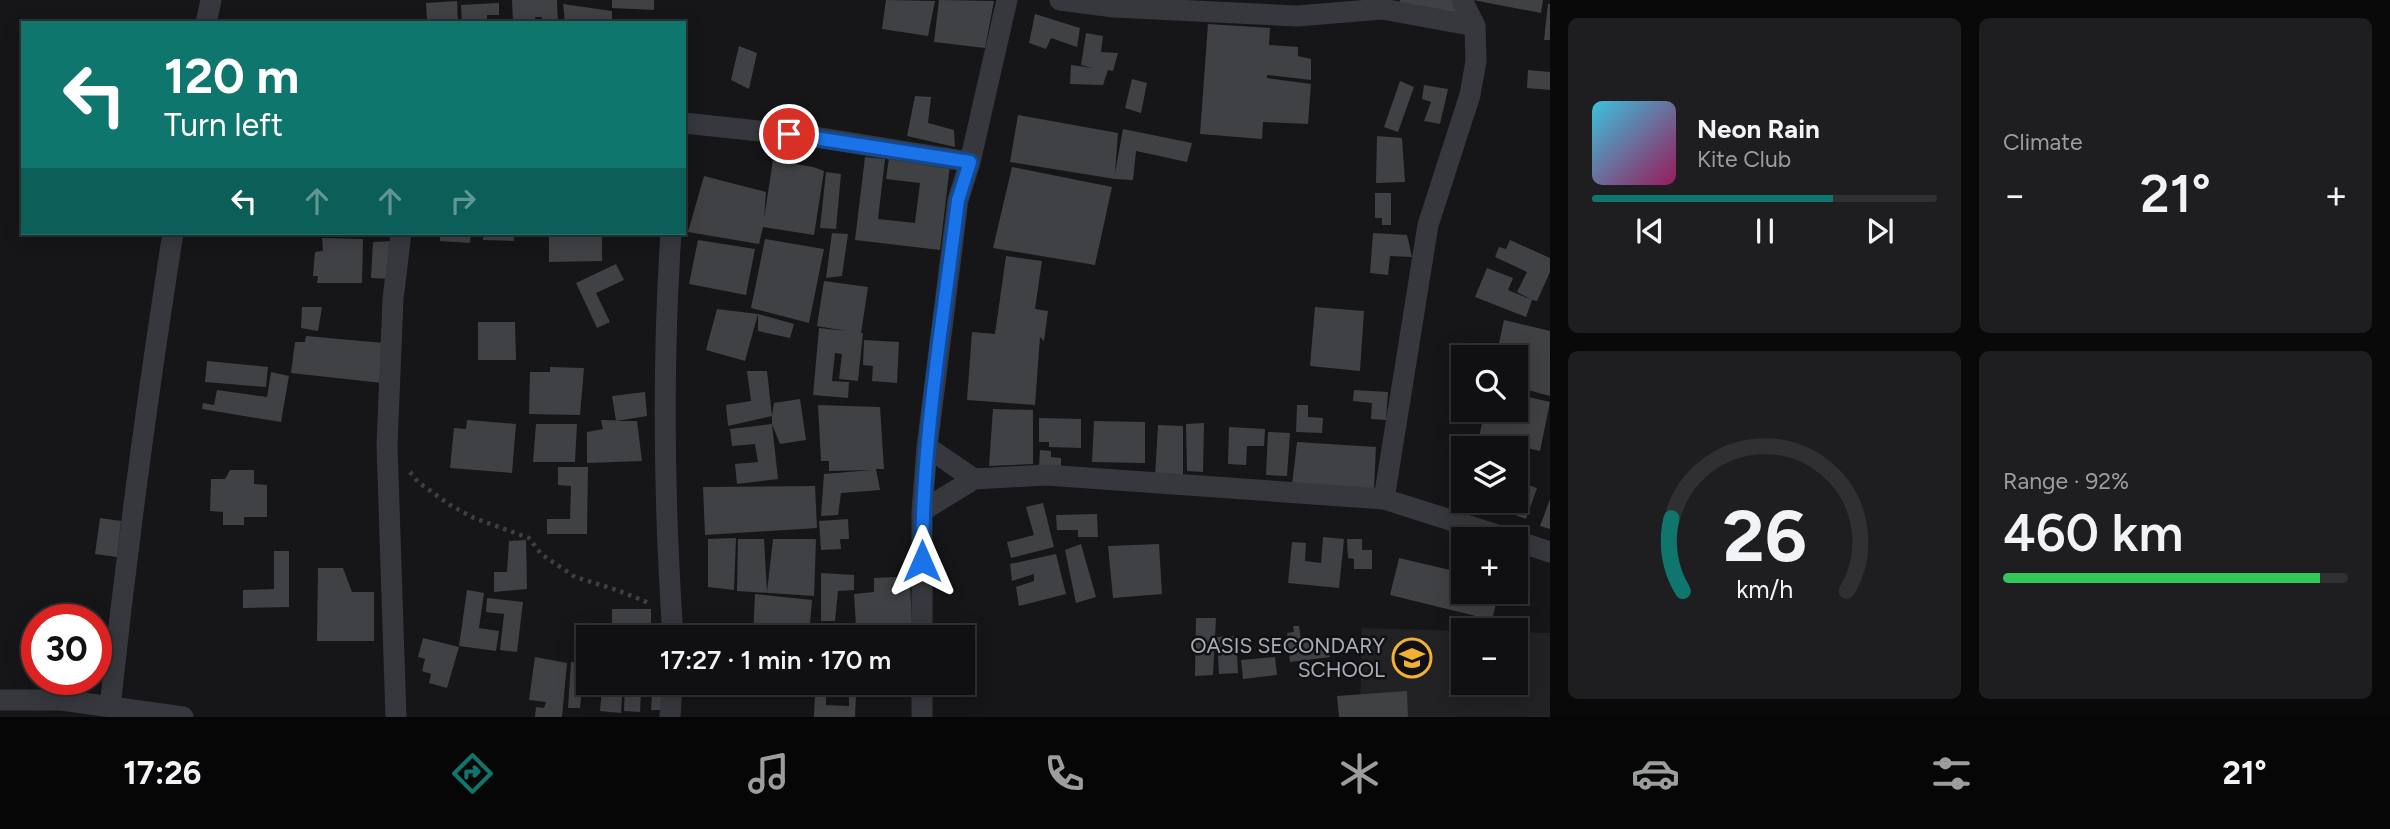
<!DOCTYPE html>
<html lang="en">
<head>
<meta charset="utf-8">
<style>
	:root { --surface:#101012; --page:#1e1e20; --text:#f1f3f6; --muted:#9c9d9f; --line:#303032; --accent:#0f766e }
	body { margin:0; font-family:Figtree,sans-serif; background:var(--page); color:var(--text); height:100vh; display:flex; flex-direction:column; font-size:26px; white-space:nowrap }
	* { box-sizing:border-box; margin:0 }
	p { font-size:23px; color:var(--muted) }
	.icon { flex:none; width:38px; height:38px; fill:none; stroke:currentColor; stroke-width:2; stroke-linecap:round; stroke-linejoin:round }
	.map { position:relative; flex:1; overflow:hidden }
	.drawer { display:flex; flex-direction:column; gap:18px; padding:18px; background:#09090a; width:840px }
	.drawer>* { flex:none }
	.hud { position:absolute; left:21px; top:21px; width:665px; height:214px; border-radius:0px; box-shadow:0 4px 18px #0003,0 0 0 2px var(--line); background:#0f766e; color:#fff; overflow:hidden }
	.fabs { position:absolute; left:1451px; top:345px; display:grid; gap:14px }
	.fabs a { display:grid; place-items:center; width:77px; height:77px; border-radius:0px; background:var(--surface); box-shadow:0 4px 18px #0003,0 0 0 2px var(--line); font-size:35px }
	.speed { position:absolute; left:21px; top:604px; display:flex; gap:14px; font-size:35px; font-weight:700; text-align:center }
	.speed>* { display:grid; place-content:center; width:91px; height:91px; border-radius:50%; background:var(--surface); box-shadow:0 4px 18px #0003,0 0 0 2px var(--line); line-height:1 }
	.speed .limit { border:10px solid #d22; background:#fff; color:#111 }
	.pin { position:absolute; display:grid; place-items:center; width:60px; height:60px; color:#fff; margin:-30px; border:4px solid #fff; border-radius:50%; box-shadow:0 2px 7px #0007 }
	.me { position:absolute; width:77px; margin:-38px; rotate:0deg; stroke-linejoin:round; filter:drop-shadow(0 0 5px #0008) }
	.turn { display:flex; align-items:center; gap:24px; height:147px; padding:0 28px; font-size:32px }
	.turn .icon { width:91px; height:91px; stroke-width:2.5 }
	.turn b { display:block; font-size:49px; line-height:60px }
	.lanes { display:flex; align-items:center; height:66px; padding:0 28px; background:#0003; justify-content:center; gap:35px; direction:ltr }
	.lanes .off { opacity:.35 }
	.big { font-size:52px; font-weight:600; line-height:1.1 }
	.drawer .tile { flex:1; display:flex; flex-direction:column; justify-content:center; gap:10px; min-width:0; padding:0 24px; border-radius:10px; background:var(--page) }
	.drawer .dial { align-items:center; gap:0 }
	.dial svg { height:182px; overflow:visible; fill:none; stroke:var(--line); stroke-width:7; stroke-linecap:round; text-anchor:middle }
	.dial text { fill:var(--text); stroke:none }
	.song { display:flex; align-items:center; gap:21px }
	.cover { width:84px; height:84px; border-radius:10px; background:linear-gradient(135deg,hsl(190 70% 55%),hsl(330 70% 35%)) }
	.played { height:7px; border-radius:4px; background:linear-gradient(90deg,var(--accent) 70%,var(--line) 70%) }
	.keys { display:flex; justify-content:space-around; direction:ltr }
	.heat { display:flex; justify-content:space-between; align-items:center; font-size:38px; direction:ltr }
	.charge { height:10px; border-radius:5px; background:linear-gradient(90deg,#34c759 92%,var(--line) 0) }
	.drawer .tiles { flex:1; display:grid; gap:18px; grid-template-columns:repeat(2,1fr) }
	.trip { position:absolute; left:576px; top:625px; width:399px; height:70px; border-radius:0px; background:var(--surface); box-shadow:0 4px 18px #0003,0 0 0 2px var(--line); font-weight:600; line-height:70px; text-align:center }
	.tab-bar { display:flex; height:112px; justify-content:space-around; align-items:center; background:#060607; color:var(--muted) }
	.tab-bar .icon { width:49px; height:49px }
	.tab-bar .current { color:var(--accent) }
	.tab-bar b { font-size:32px; color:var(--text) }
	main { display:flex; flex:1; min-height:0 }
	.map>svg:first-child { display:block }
</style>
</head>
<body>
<main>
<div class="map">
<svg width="1550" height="717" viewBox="0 0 1550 717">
	<rect width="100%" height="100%" fill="#161618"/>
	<path fill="#222225" d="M1362,628L1463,631V682H1516V632L1550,633V717H1360Z"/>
	<path fill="#404145" d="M512,0H557L558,23H542V17H535L536,23H513Z
		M612,0H654V10L612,8Z
		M886,0L935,1L928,36L882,29Z
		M939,0L994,1L985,48L934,42Z
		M1400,0H1461L1457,19L1398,8Z
		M1473,0H1543L1541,13Z
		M457,1L458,23H437V19L427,20L426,3Z
		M499,3V15H487V23H462L461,5Z
		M563,4L612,11V23H565Z
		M1548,4H1550V40H1544Z
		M1035,14L1080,28L1077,47L1051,38L1046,49L1029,43Z
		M1208,24L1270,28L1269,45L1298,47V56L1311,59V80L1267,75V78L1311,84L1308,124L1263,122L1262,139L1200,134Z
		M1086,33L1103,36L1101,52L1118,53L1113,71L1108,70L1103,85L1070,84L1071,65L1093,68L1081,65Z
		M739,46L757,53L749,89L731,80Z
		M1528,70L1550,72V90L1527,88Z
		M1132,79L1147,83L1141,113L1125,108Z
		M1400,81L1414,87L1398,132L1384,127Z
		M1424,85L1448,89L1440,124L1424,121L1431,102L1422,99Z
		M915,96L931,97L928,123L954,130L955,147L907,136Z
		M1018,115L1118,133L1115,173L1123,129L1192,143L1187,162L1136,151L1133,180L1115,179L1010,162Z
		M1377,136L1402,138L1405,182L1376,183Z
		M865,157L885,159L878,219L915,223L920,183L886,179L889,158L950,165L940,250L855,240Z
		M773,160L813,167L824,171L814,235L763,227L759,244L688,232L704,176L766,192L764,219Z
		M1012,167L1112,187L1095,265L993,248Z
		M826,172L841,174L836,229L820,228Z
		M1375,193H1391V225H1382V218H1375Z
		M440,233H471L470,243L440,241Z
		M483,233H514V241L483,240Z
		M549,233H602V261L549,262Z
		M832,233L848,234L842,276L826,278Z
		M1373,233L1407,235L1412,257L1390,256L1388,275L1370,273Z
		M322,238L363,239L362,283H317L318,276H313L315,252L323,251Z
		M765,239L824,249L809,323L751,308Z
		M698,240L755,249L746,295L689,284Z
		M1510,240L1550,258V272L1537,301L1532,300L1526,317L1475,297L1487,268L1513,278L1508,290L1532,300L1517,292L1527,272L1495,257L1499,247L1506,249Z
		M394,241L392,279L371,278L373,242Z
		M1006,256L1042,261L1035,309L1048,311L1044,341L1040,337L1035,405L967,400L972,332L995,334Z
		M616,264L624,280L596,293L610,322L597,328L576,283Z
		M824,281L868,287L861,333H863L858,381L839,379L842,354L835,353L832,381L849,382L848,398L813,395L819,328L846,331L817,326Z
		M302,307H322L318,331L301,328Z
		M1315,307L1364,311L1360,371L1310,366Z
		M717,309L758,314L745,361L706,350Z
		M758,314L794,324L790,338L758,331Z
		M1504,320L1550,331V396L1516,387V357H1496Z
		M478,322H515L516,360H478Z
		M306,336L384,343L382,383L291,373L295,342H305Z
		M864,340L899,342L897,383L872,381L873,366L863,365Z
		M207,361L268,367L266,387L205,382Z
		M550,367L584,368L580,415L529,414L530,372H550Z
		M747,371H767L772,416L774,403L800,399L806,440L780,444L772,424L778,479L737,484L735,464L758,462L755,444L732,446L730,429L772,424V416L728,426L726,405L751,401Z
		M271,372L289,376L281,422L202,409L203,403L214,405L217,390L267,397Z
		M1354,390L1388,392L1386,420L1371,419L1372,403L1353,401Z
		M645,392L647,416L616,421L612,396Z
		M1516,394L1550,402L1540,451L1479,437L1485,410H1516Z
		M818,405L880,407L884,469H876L880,490L841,493L838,515L821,516L824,474L872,470L829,471V461H821Z
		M1297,405H1308V417L1323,418L1322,433L1296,432Z
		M993,409L1033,410V464L989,466Z
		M1039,418L1081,419V448L1049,447V442H1039Z
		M467,420L516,424L512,473L450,468L454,428L466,429Z
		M601,420L637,421L642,461L587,463V432L603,429Z
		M1094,421L1145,422V463L1092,462Z
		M1204,423L1203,472L1187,471L1186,424Z
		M536,424H577L575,462H533Z
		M1158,425L1183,426V476L1155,477Z
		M1229,427L1265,429L1264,446H1247L1246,465L1228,464Z
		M1268,432L1290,433L1287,476L1266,475Z
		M1297,442L1376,447L1374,489L1292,485Z
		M1471,443L1488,447L1487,448H1469Z
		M1040,450L1051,451V457L1061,458V467L1039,466Z
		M1516,455L1521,456L1516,474Z
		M558,467H588L587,534H547V519H570L571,486L558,485Z
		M230,470H254V484L267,485V517H244V525H223V512L210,511L211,479H225Z
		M1463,474V495L1457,494Z
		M1516,481L1537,488L1526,519L1492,507L1494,500H1516Z
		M815,486L817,528L705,535L703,487Z
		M1550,499V529L1540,526Z
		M1043,503L1054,547L1011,558L1007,542L1034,535L1026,507Z
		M1097,514L1098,537H1078V530H1057L1056,515Z
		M100,518L121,521L117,557L95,554Z
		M848,519L849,539H840L841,549L821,550L819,521Z
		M1323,537L1344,539L1339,588L1288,583L1292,542L1306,543L1305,561L1321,563Z
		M736,538L734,590L708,587V539Z
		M738,539H764L767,592L773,539H816L814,596L737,591Z
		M1347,539H1362V550H1372V569H1354V559L1348,558Z
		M526,540L527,589L494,592V572H507L509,541Z
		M1081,544L1096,597L1076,603L1065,550Z
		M1159,544L1162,594L1113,598L1108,546Z
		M274,551H289V607L243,608V590L274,589Z
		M1056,554L1066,594L1019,606L1016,587L1034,581V574L1012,581L1010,564Z
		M1399,558L1463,573V592H1499L1492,620L1390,595Z
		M318,568H343L352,592H374V641H317Z
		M821,573L854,575V590L838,591L835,621H821Z
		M897,577L898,587L910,586L912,623L856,626L854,594L874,592V578Z
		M467,590L484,593L479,628L499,631L496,651L459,646Z
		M755,594L812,600L809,637H753Z
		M487,598L523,602L517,652L500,650L504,614L486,612Z
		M612,609H651V636H637V626L612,627Z
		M1196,618H1216L1213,675L1195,676Z
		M1293,626H1299L1301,640L1317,638V642L1328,641L1330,657L1290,662L1287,633L1294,632Z
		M1236,636L1238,673L1219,674L1217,637Z
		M423,638L459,647L447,688L429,683L431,674L422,671L425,659L418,657Z
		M535,657L567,663L562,717H535L536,707L544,708L546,702L529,700Z
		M1275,657L1277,675L1243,679L1241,660Z
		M571,662L588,663V682H623L621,713L600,711L602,687L582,686L580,708H568Z
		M625,682H665L663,710H651L652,693L641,692L640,712L624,711Z
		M815,690H826V705L849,706V695H856L855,717H814Z
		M1407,691L1408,717H1339L1337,696Z"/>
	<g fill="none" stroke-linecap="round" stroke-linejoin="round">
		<path stroke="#3d3f44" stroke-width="4.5" stroke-dasharray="3.5 5" stroke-linecap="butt" d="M410,472L418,482L450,505L474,518L529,538L541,554L575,577L617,590L649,603"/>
		<path stroke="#37383d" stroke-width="21" d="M1060,0L1114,7L1297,16L1382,9L1475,26
			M206,23L211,0
			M684,123L815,137L970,162
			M671,233C662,367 664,503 673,637
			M927,447L974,479
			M1384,499L1428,225L1470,95L1476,61L1475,26L1462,0
			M922,511L974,479L1046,475L1384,499L1510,539
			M1516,541L1550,552
			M922,637V511L927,447L958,200L970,162L1007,0
			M922,682V717
			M0,700H61L183,717
			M110,707C127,548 148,391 173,233
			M396,717L387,445L393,299L401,233
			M670,717L672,682"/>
	</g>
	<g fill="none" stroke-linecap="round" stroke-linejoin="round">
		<defs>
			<path id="route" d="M789,134L970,162L958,200C943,320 922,440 922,561"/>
		</defs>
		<use href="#route" stroke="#114b97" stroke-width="18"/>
		<use href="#route" stroke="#1a73e8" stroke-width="12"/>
	</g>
	<defs>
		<symbol id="school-ring" viewBox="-11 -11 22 22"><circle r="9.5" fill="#111113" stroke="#f2b134" stroke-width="1.5"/><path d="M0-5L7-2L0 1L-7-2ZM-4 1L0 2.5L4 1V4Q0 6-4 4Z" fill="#f2b134"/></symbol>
	</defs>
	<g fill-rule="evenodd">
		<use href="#school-ring" x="1390" y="636" width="44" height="44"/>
	</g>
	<g text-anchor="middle" stroke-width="5" stroke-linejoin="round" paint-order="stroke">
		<g font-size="21" fill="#a8adb8" stroke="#111113" text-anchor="end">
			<text x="1385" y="653">OASIS SECONDARY<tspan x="1385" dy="24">SCHOOL</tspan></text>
		</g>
	</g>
</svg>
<div class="fabs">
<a><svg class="icon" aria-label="search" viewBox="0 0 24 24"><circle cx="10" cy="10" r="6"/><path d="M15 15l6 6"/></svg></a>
<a><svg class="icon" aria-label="layers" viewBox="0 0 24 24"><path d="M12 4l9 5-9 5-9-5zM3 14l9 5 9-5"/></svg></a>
<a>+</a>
<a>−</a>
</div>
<div class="speed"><div class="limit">30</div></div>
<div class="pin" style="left:789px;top:134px;background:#d93025"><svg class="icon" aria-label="arrive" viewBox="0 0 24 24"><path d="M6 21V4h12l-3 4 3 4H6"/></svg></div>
<svg class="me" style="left:922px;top:561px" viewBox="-20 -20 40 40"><path d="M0-17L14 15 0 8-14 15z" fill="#1a73e8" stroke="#fff" stroke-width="4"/></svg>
<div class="trip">17:27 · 1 min · 170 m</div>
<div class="hud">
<div class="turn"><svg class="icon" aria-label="left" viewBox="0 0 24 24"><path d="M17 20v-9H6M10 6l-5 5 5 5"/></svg><div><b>120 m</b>Turn left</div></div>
<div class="lanes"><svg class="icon" aria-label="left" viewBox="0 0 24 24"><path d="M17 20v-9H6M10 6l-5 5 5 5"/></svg><svg class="icon off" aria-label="ahead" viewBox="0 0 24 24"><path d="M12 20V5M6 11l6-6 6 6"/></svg><svg class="icon off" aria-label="ahead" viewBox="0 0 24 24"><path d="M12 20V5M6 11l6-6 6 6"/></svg><svg class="icon off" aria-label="right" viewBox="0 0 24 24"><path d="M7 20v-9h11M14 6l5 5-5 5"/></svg></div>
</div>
</div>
<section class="drawer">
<div class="tiles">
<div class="tile">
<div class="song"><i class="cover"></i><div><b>Neon Rain</b><p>Kite Club</p></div></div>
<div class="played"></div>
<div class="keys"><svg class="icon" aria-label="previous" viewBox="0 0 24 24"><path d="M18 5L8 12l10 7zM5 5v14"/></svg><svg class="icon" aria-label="pause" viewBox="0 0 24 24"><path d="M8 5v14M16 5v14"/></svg><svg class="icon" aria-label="next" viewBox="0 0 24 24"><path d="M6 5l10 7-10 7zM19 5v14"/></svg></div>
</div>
<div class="tile"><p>Climate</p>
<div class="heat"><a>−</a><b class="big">21°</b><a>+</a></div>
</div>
<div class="tile dial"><svg viewBox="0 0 100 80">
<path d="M14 69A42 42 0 1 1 86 69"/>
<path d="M14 69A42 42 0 0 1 9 37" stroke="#0f766e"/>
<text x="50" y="56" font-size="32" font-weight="700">26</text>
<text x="50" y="72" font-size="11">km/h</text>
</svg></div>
<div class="tile"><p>Range · 92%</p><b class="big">460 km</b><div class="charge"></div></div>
</div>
</section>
</main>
<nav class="tab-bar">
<b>17:26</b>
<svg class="icon current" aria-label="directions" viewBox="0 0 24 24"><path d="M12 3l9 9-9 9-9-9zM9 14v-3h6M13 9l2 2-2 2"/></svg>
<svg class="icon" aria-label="music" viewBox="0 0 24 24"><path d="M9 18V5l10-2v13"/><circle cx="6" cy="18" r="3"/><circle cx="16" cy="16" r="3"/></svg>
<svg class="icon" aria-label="phone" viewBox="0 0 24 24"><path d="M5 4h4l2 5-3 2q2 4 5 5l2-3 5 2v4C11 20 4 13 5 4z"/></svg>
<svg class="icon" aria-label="climate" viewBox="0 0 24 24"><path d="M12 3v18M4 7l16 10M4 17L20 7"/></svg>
<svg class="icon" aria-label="car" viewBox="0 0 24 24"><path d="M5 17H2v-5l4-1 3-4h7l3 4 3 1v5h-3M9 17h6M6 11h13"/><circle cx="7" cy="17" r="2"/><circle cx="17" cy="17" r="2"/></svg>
<svg class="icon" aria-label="filters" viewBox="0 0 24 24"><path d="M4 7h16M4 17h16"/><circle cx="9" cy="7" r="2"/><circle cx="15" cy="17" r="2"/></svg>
<b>21°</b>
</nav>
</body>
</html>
